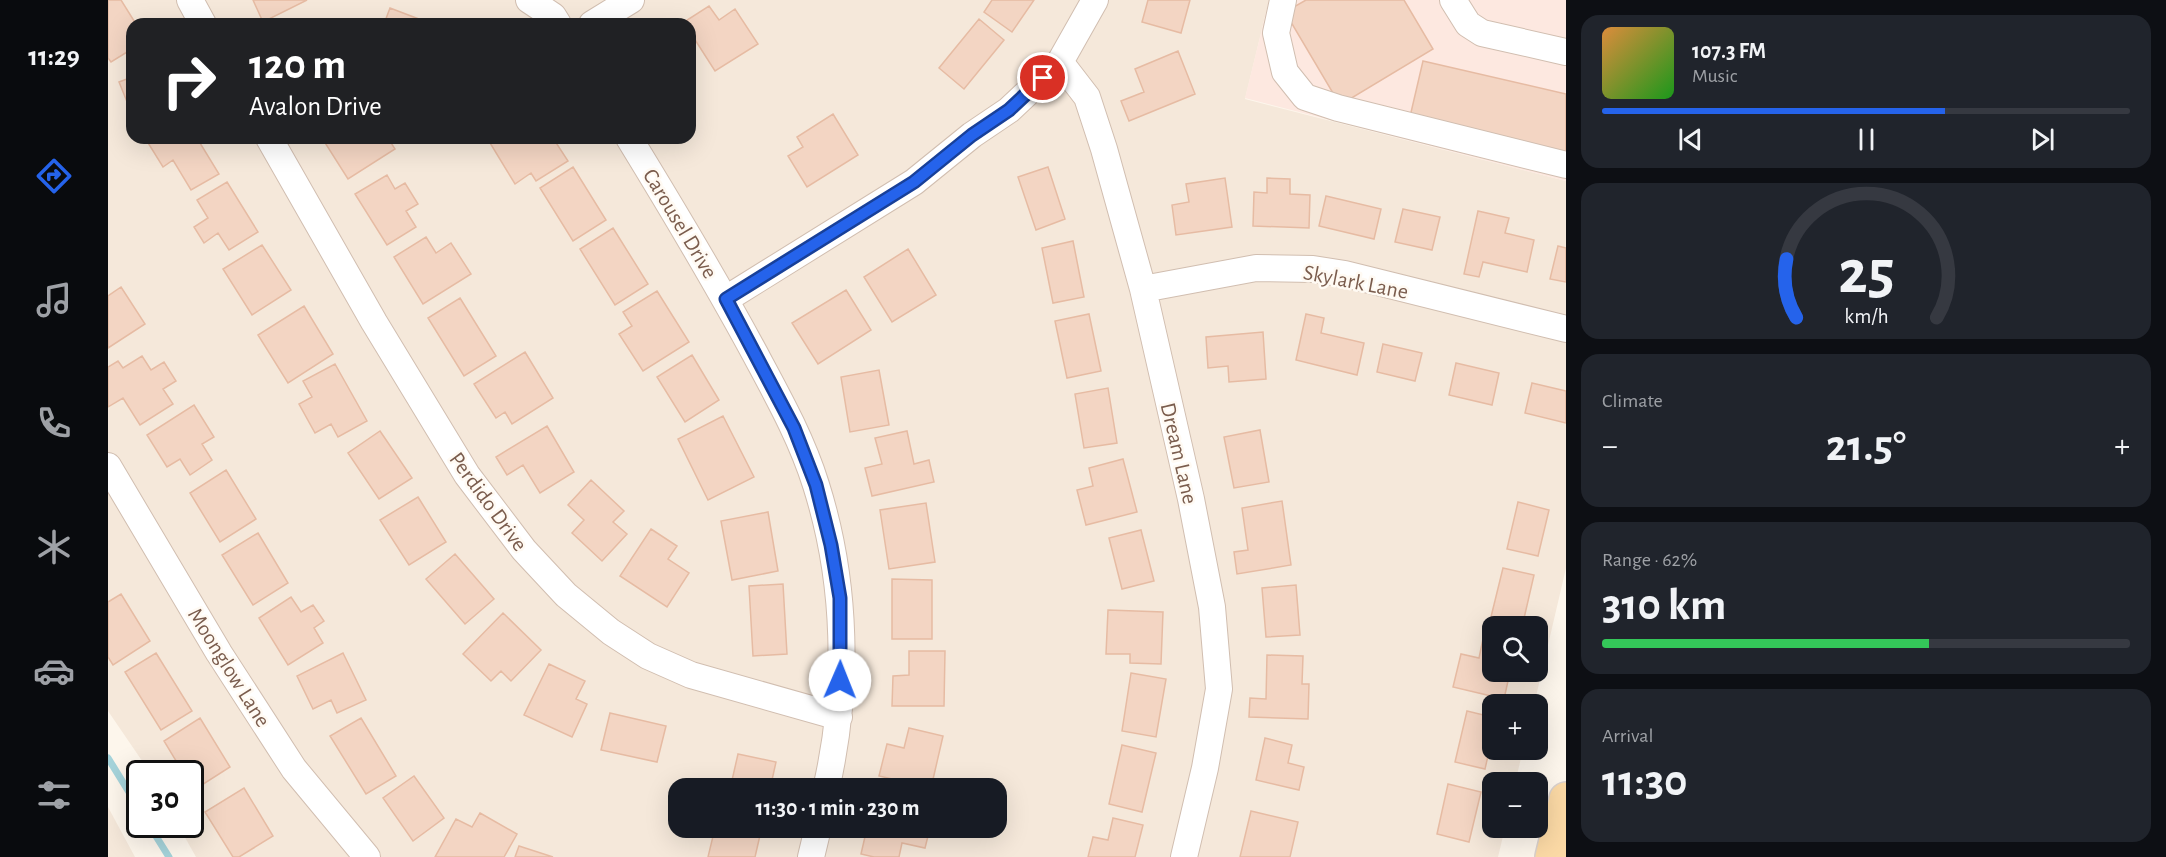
<!DOCTYPE html>
<html lang="en">
<head>
<meta charset="utf-8">
<style>
	:root { --surface:#171b24; --page:#20242c; --text:#f1f3f6; --muted:#9ea1a6; --line:#363941; --accent:#2563eb }
	body { margin:0; font-family:"Alegreya Sans",sans-serif; background:var(--page); color:var(--text); height:100vh; display:flex; flex-direction:column; font-size:22px; white-space:nowrap }
	* { box-sizing:border-box; margin:0 }
	p { font-size:20px; color:var(--muted) }
	.icon { flex:none; width:33px; height:33px; fill:none; stroke:currentColor; stroke-width:2; stroke-linecap:round; stroke-linejoin:round }
	.map { position:relative; flex:1; overflow:hidden }
	.panel { display:flex; flex-direction:column; gap:15px; padding:15px; background:#0d0f14; width:600px }
	.panel>* { flex:none }
	.top-card { position:absolute; left:18px; top:18px; width:570px; height:126px; border-radius:18px; box-shadow:0 6px 24px #0002; background:#202124; color:#fff; overflow:hidden }
	.tools { position:absolute; left:1374px; top:616px; display:grid; gap:12px }
	.tools a { display:grid; place-items:center; width:66px; height:66px; border-radius:12px; background:var(--surface); box-shadow:0 6px 24px #0002; font-size:30px }
	.speed { position:absolute; left:18px; top:760px; display:flex; gap:12px; font-size:30px; font-weight:700; text-align:center }
	.speed>* { display:grid; place-content:center; width:78px; height:78px; border-radius:50%; background:var(--surface); box-shadow:0 6px 24px #0002; line-height:1 }
	.speed .limit { border:3px solid #111; border-radius:9px; background:#fff; color:#111 }
	.pin { position:absolute; display:grid; place-items:center; width:51px; height:51px; color:#fff; margin:-26px; border:3px solid #fff; border-radius:50%; box-shadow:0 2px 6px #0007 }
	.me { position:absolute; width:66px; margin:-33px; rotate:1deg; stroke-linejoin:round; filter:drop-shadow(0 0 4px #0008) }
	.turn { display:flex; align-items:center; gap:21px; height:126px; padding:0 24px; font-size:27px }
	.turn .icon { width:78px; height:78px; stroke-width:2.5 }
	.turn b { display:block; font-size:42px; line-height:51px }
	.big { font-size:45px; font-weight:600; line-height:1.1 }
	.panel .tile { flex:1; display:flex; flex-direction:column; justify-content:center; gap:9px; min-width:0; padding:0 21px; border-radius:18px; background:var(--page) }
	.panel .dial { align-items:center; gap:0 }
	.dial svg { height:156px; overflow:visible; fill:none; stroke:var(--line); stroke-width:7; stroke-linecap:round; text-anchor:middle }
	.dial text { fill:var(--text); stroke:none }
	.song { display:flex; align-items:center; gap:18px }
	.cover { width:72px; height:72px; border-radius:9px; background:linear-gradient(135deg,hsl(30 70% 55%),hsl(120 70% 35%)) }
	.played { height:6px; border-radius:3px; background:linear-gradient(90deg,var(--accent) 65%,var(--line) 65%) }
	.keys { display:flex; justify-content:space-around; direction:ltr }
	.heat { display:flex; justify-content:space-between; align-items:center; font-size:33px; direction:ltr }
	.charge { height:9px; border-radius:4px; background:linear-gradient(90deg,#34c759 62%,var(--line) 0) }
	.trip { position:absolute; left:560px; top:778px; width:339px; height:60px; border-radius:18px; background:var(--surface); box-shadow:0 6px 24px #0002; font-weight:600; line-height:60px; text-align:center }
	main { display:flex; flex:1; min-height:0 }
	.tab-bar { display:flex; flex-direction:column; width:108px; justify-content:space-around; align-items:center; background:#090b0e; color:var(--muted) }
	.tab-bar .icon { width:42px; height:42px }
	.tab-bar .current { color:var(--accent) }
	.tab-bar b { font-size:27px; color:var(--text) }
	.map>svg:first-child { display:block }
</style>
</head>
<body>
<main>
<nav class="tab-bar">
<b>11:29</b>
<svg class="icon current" aria-label="directions" viewBox="0 0 24 24"><path d="M12 3l9 9-9 9-9-9zM9 14v-3h6M13 9l2 2-2 2"/></svg>
<svg class="icon" aria-label="music" viewBox="0 0 24 24"><path d="M9 18V5l10-2v13"/><circle cx="6" cy="18" r="3"/><circle cx="16" cy="16" r="3"/></svg>
<svg class="icon" aria-label="phone" viewBox="0 0 24 24"><path d="M5 4h4l2 5-3 2q2 4 5 5l2-3 5 2v4C11 20 4 13 5 4z"/></svg>
<svg class="icon" aria-label="climate" viewBox="0 0 24 24"><path d="M12 3v18M4 7l16 10M4 17L20 7"/></svg>
<svg class="icon" aria-label="car" viewBox="0 0 24 24"><path d="M5 17H2v-5l4-1 3-4h7l3 4 3 1v5h-3M9 17h6M6 11h13"/><circle cx="7" cy="17" r="2"/><circle cx="17" cy="17" r="2"/></svg>
<svg class="icon" aria-label="filters" viewBox="0 0 24 24"><path d="M4 7h16M4 17h16"/><circle cx="9" cy="7" r="2"/><circle cx="15" cy="17" r="2"/></svg>
</nav>
<div class="map">
<svg width="1458" height="857" viewBox="0 0 1458 857">
	<rect width="100%" height="100%" fill="#fdf6ec"/>
	<path fill="#f5e8da" fill-rule="evenodd" d="M0,0H1161L1137,99L1458,181V568L1426,705H1384V750H1415L1407,783H1384V828H1397L1390,857H88L70,825H82V774H43L0,711ZM24,24H582V138H24ZM1384,627H1430V672H1384ZM570,789H888V828H570Z
		M0,807L27,857H0Z"/>
	<path fill="#fde8e0" d="M1161,0H1458V181L1137,98Z"/>
	<g fill="none" stroke-linecap="round" stroke-linejoin="round">
		<path stroke="#a5d3da" stroke-width="7" d="M0,758L32,810
			M41,825L61,857"/>
	</g>
	<path fill="#f3d5c3" stroke="#e6bba3" stroke-width="1.5" d="M0,0H13L28,24H24V49L3,62L0,58Z
		M145,0H199L155,22Z
		M884,0H926L904,32L876,12Z
		M1040,0H1082L1073,33L1034,22Z
		M1198,0H1296L1325,49L1232,105L1177,12Z
		M601,6L611,20L627,9L650,44L607,71L582,32V24L576,22Z
		M282,8L324,24H276Z
		M871,19L896,40L856,89L831,68Z
		M1070,51L1087,94L1021,121L1013,101L1036,92L1027,69Z
		M1315,61L1458,94V158L1301,121Z
		M24,77V114L11,82Z
		M725,114L750,155L699,187L680,156L695,147L689,137Z
		M37,138H89L111,174L83,190L65,160L55,167Z
		M214,138H280L287,149L240,179Z
		M379,138H445L460,161L428,181L423,173L407,184Z
		M465,167L498,220L465,241L432,188Z
		M940,167L957,219L928,230L910,177Z
		M279,175L287,189L297,183L310,204L298,211L308,227L279,245L247,194Z
		M1117,178L1124,227L1068,235L1064,205L1081,202L1078,184Z
		M1159,178L1182,179V194L1202,195L1201,228L1145,226L1146,192L1159,193Z
		M119,182L150,232L121,250L110,233L96,243L86,227L100,218L89,200Z
		M1218,196L1273,209L1266,239L1211,226Z
		M1295,209L1332,217L1324,250L1287,242Z
		M1370,211L1401,218L1397,233L1426,240L1419,272L1375,262L1371,277L1356,274Z
		M505,228L540,284L507,305L472,249Z
		M318,237L328,253L343,243L363,274L315,304L286,257Z
		M965,241L976,297L945,303L934,248Z
		M154,245L183,290L144,315L115,269Z
		M1450,246L1458,248V282L1442,279Z
		M800,249L828,295L784,322L756,277Z
		M13,287L37,324L0,348V296Z
		M738,290L763,330L710,364L684,323Z
		M549,291L581,342L535,371L511,334L524,326L515,312Z
		M352,298L388,356L356,376L320,318Z
		M196,306L225,354L180,383L150,335Z
		M981,314L993,371L959,378L947,321Z
		M1198,314L1216,318L1213,333L1256,343L1249,375L1188,360Z
		M1155,332L1158,379L1121,382L1120,366L1100,368L1098,337Z
		M1275,344L1314,353L1307,381L1269,372Z
		M417,352L445,398L404,424L397,412L388,418L366,384Z
		M584,355L611,400L577,422L549,377Z
		M34,356L43,370L56,362L68,381L55,389L65,404L32,425L15,398L0,407V367L10,361L15,368Z
		M1348,363L1391,373L1384,405L1341,395Z
		M227,364L259,421L230,437L223,424L207,433L191,404L204,397L195,381Z
		M771,370L781,425L742,432L733,377Z
		M1424,383L1458,391V423L1417,413Z
		M1000,388L1009,443L976,448L967,394Z
		M86,405L106,437L94,444L104,460L82,475L72,459L59,467L39,435Z
		M615,416L646,477L600,500L570,439Z
		M439,426L466,472L432,493L415,465L399,475L388,457Z
		M1152,430L1161,482L1126,488L1116,437Z
		M272,431L304,478L271,499L240,453Z
		M799,431L806,464L821,460L826,482L764,496L757,468L774,464L767,438Z
		M1015,459L1029,512L978,525L969,490L985,486L981,468Z
		M118,470L148,519L112,542L82,493Z
		M483,480L516,511L505,522L519,534L494,561L464,533L476,520L460,505Z
		M310,497L338,542L301,565L272,520Z
		M1174,501L1183,565L1129,574L1126,552L1140,550L1134,508Z
		M1410,502L1441,510L1430,556L1399,549Z
		M818,503L827,562L781,569L772,510Z
		M660,512L670,571L624,580L613,521Z
		M543,529L569,546L560,559L581,573L559,607L512,576Z
		M1033,530L1046,581L1014,589L1001,538Z
		M150,533L180,583L145,605L114,555Z
		M347,554L386,599L357,624L318,579Z
		M1395,568L1426,575L1414,627L1382,621Z
		M784,579L824,580V639H784Z
		M675,584L679,654L645,656L641,586Z
		M1188,585L1192,635L1158,637L1154,588Z
		M13,594L42,641L5,665L0,657V602Z
		M183,597L193,612L205,605L216,621L206,628L215,643L180,665L151,618Z
		M1000,610L1055,612L1053,664L1022,663V654H998Z
		M395,613L433,650L403,681L393,671L383,681L355,654Z
		M1375,639L1384,641V672H1402L1396,699L1345,687L1353,654L1371,658Z
		M801,651H837L836,706H784L785,676L801,675Z
		M48,653L84,711L53,730L17,672Z
		M235,653L258,700L229,713L223,700L205,709L189,676Z
		M1159,655L1195,656L1194,684H1201L1200,719L1141,717L1142,698L1158,699Z
		M441,664L477,681L468,699L479,704L464,737L416,715Z
		M1023,673L1058,679L1048,737L1014,731Z
		M1359,711L1384,717V738L1377,769L1347,762Z
		M502,713L558,726L549,762L493,750Z
		M92,718L122,767L86,790L82,785V774H76L56,741Z
		M253,718L288,776L258,794L222,736Z
		M801,728L835,736L823,788L771,776L779,744L796,748Z
		M1157,738L1184,745L1180,763L1196,767L1191,790L1148,780Z
		M1014,745L1048,753L1034,812L1001,804Z
		M630,754L668,762L662,789H622Z
		M306,776L336,818L305,841L275,798Z
		M1340,784L1373,792L1361,842L1329,834Z
		M136,788L165,836L131,857H125L97,812Z
		M1143,811L1190,822L1182,857H1132Z
		M372,813L409,834L396,857H327L348,819L364,827Z
		M1005,818L1035,825L1027,857H980L985,837L1000,840Z
		M607,828H641L653,831L647,857H600Z
		M759,828H822L817,848L794,843L791,857H766L753,854Z
		M411,846L445,857H407Z"/>
	<g fill="none" stroke-linecap="round" stroke-linejoin="round">
		<defs>
			<path id="minor" d="M82,0L95,24
				M421,0L445,16L450,24
				M1175,0L1168,33L1177,72L1197,97L1230,108L1458,165
				M1345,0L1360,24L1374,33L1458,52
				M484,24L523,0
				M952,62L979,97L996,149L1035,289L1083,499L1104,607L1111,689L1097,768L1076,857
				M161,138L266,322L359,475L416,550L458,595L503,632L540,656L583,675L731,717
				M521,138C567,213 612,288 653,365C674,404 695,443 708,485C739,583 741,689 718,789
				M1035,289L1148,268L1205,269L1237,274L1458,329
				M618,299L806,182L864,135L901,110L952,62L987,0
				M0,466L111,653L186,769L259,857
				M703,857L710,828"/>
			<path id="major" d="M1444,857L1458,799"/>
		</defs>
		<use href="#minor" stroke="#d1beb0" stroke-width="28"/>
		<use href="#major" stroke="#dad1cd" stroke-width="36"/>
		<use href="#minor" stroke="#fff" stroke-width="26"/>
		<use href="#major" stroke="#fbd9a5" stroke-width="33"/>
	</g>
	<g fill="none" stroke-linecap="round" stroke-linejoin="round">
		<defs>
			<path id="route" d="M732,680V598L723,545L708,485L686,428L618,299L806,182L864,135L901,110L935,78"/>
		</defs>
		<use href="#route" stroke="#184099" stroke-width="15"/>
		<use href="#route" stroke="#2563eb" stroke-width="10"/>
	</g>
	<g text-anchor="middle" stroke-width="5" stroke-linejoin="round" paint-order="stroke">
		<g font-size="22" fill="#7a5c4d" stroke="#fffaf3">
			<text transform="translate(573 223) rotate(59)" y="8">Carousel Drive</text>
			<text transform="translate(1248 281) rotate(11)" y="8">Skylark Lane</text>
			<text transform="translate(1072 453) rotate(77)" y="8">Dream Lane</text>
			<text transform="translate(381 501) rotate(54)" y="8">Perdido Drive</text>
			<text transform="translate(122 667) rotate(58)" y="8">Moonglow Lane</text>
		</g>
	</g>
</svg>
<div class="tools">
<a><svg class="icon" aria-label="search" viewBox="0 0 24 24"><circle cx="10" cy="10" r="6"/><path d="M15 15l6 6"/></svg></a>
<a>+</a>
<a>−</a>
</div>
<div class="speed"><div class="limit">30</div></div>
<div class="pin" style="left:935px;top:78px;background:#d93025"><svg class="icon" aria-label="arrive" viewBox="0 0 24 24"><path d="M6 21V4h12l-3 4 3 4H6"/></svg></div>
<svg class="me" style="left:732px;top:680px" viewBox="-20 -20 40 40"><circle r="19" fill="#fff"/><path d="M0-13L10 11 0 6-10 11z" fill="#2563eb"/></svg>
<div class="trip">11:30 · 1 min · 230 m</div>
<div class="top-card">
<div class="turn"><svg class="icon" aria-label="right" viewBox="0 0 24 24"><path d="M7 20v-9h11M14 6l5 5-5 5"/></svg><div><b>120 m</b>Avalon Drive</div></div>
</div>
</div>
<section class="panel">
<div class="tile">
<div class="song"><i class="cover"></i><div><b>107.3 FM</b><p>Music</p></div></div>
<div class="played"></div>
<div class="keys"><svg class="icon" aria-label="previous" viewBox="0 0 24 24"><path d="M18 5L8 12l10 7zM5 5v14"/></svg><svg class="icon" aria-label="pause" viewBox="0 0 24 24"><path d="M8 5v14M16 5v14"/></svg><svg class="icon" aria-label="next" viewBox="0 0 24 24"><path d="M6 5l10 7-10 7zM19 5v14"/></svg></div>
</div>
<div class="tile dial"><svg viewBox="0 0 100 80">
<path d="M14 69A42 42 0 1 1 86 69"/>
<path d="M14 69A42 42 0 0 1 9 39" stroke="#2563eb"/>
<text x="50" y="56" font-size="32" font-weight="700">25</text>
<text x="50" y="72" font-size="11">km/h</text>
</svg></div>
<div class="tile"><p>Climate</p>
<div class="heat"><a>−</a><b class="big">21.5°</b><a>+</a></div>
</div>
<div class="tile"><p>Range · 62%</p><b class="big">310 km</b><div class="charge"></div></div>
<div class="tile"><p>Arrival</p><b class="big">11:30</b></div>
</section>
</main>
</body>
</html>
